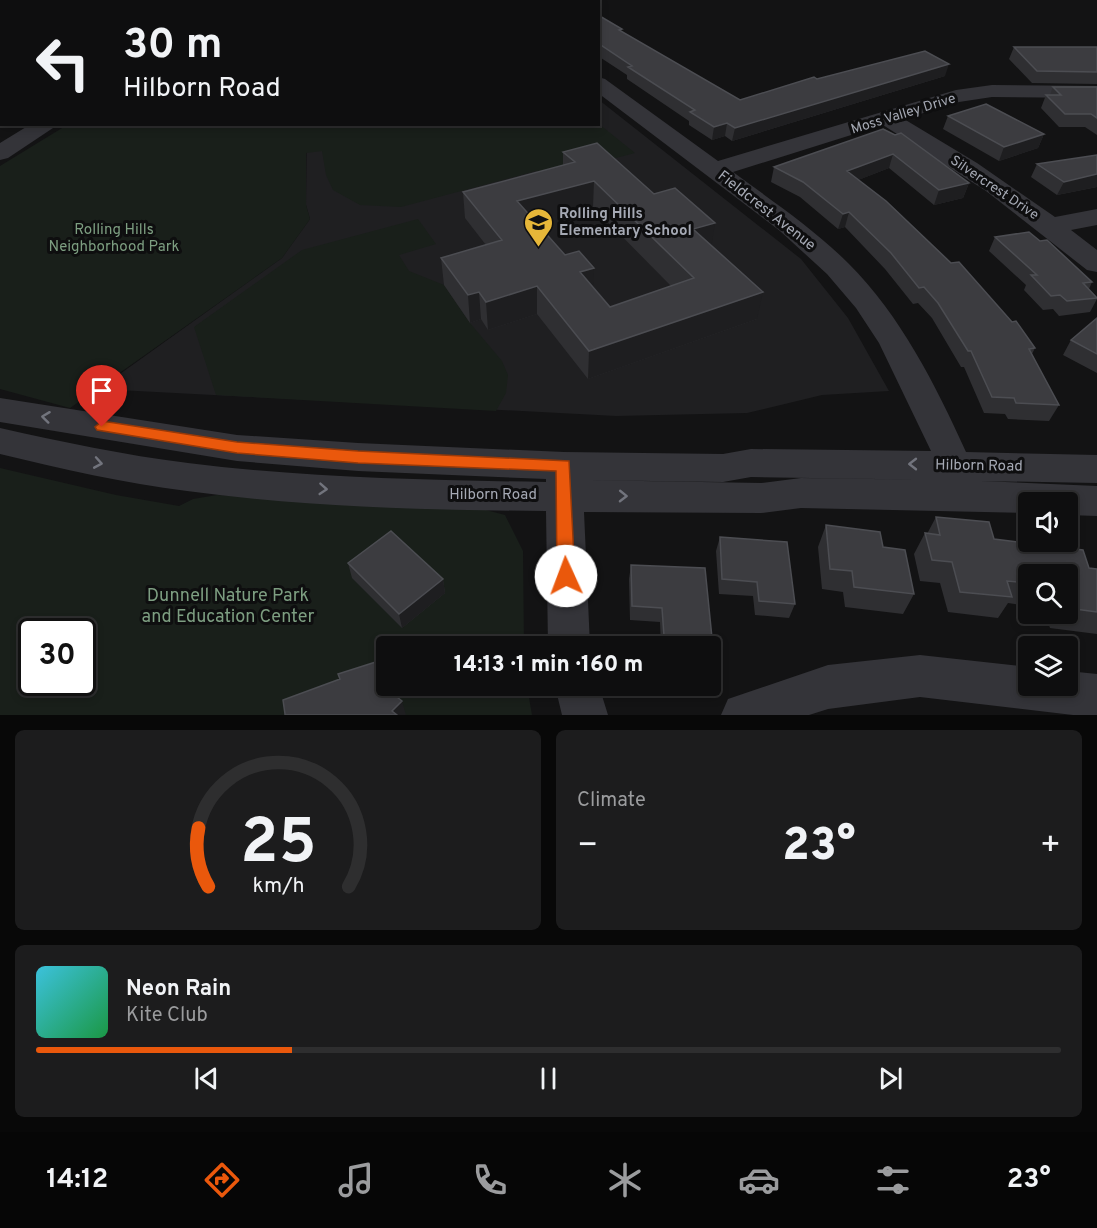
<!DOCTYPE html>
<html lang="en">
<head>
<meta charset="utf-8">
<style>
	:root { --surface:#0e0e0f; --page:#1c1c1d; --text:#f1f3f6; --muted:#9b9c9e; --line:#2e2e2f; --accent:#ea580c }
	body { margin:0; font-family:Overpass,sans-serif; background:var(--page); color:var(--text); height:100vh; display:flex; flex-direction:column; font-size:22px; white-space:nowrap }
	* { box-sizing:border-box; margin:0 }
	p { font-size:20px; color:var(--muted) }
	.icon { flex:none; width:33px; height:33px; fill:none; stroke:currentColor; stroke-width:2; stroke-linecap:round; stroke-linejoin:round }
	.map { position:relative; height:715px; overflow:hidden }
	.panel { display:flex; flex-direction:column; gap:15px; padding:15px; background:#080808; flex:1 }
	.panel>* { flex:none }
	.guide { position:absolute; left:0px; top:0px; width:600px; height:126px; box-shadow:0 3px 9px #0003,0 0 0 2px var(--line); background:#0e0e0f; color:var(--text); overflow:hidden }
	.controls { position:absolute; left:1018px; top:492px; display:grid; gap:12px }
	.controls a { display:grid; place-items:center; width:60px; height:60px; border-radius:6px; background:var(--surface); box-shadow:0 3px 9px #0003,0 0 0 2px var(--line); font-size:30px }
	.speed { position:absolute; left:18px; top:618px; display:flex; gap:12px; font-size:30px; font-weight:700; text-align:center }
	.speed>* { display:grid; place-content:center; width:78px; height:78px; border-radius:50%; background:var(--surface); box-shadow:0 3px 9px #0003,0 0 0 2px var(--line); line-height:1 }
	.speed .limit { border:3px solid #111; border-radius:9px; background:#fff; color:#111 }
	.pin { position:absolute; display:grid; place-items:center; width:51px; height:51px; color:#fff; margin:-62px -26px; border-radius:50% 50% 50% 0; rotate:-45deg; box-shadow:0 0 6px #0007 }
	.pin .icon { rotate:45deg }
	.me { position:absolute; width:66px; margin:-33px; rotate:358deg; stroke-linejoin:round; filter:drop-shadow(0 0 4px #0008) }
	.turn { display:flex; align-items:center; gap:21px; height:126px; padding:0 24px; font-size:27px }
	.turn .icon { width:78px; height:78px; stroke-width:2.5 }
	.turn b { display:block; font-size:42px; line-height:51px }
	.big { font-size:45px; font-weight:800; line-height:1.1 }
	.panel .tile { flex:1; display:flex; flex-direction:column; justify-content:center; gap:9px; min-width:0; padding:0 21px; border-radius:9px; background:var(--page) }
	.panel .dial { align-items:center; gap:0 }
	.dial svg { height:156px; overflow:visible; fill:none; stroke:var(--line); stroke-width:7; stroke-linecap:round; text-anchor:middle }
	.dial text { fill:var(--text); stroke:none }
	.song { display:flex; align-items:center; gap:18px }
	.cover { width:72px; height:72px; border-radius:9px; background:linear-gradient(135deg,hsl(190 70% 55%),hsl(140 70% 35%)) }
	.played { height:6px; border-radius:3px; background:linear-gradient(90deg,var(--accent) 25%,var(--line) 25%) }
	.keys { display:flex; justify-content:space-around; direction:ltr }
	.heat { display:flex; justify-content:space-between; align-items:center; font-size:33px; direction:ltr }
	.panel .tiles { flex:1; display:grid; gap:15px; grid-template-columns:1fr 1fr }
	.tile:last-child { grid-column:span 2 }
	.trip { position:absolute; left:376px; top:636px; width:345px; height:60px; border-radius:6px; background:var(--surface); box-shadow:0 3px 9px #0003,0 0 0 2px var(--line); font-weight:800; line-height:60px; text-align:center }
	.tab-bar { display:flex; height:96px; justify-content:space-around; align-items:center; background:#060606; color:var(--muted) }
	.tab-bar .icon { width:42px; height:42px }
	.tab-bar .on { color:var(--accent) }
	.tab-bar b { font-size:27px; color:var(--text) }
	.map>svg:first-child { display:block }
</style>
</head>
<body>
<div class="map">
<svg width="1097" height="715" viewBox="0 0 1097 715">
	<rect width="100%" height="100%" fill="#131314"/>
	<path fill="#1f1f21" d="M599,100L801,259L848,318L889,391L822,395L747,413L616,416L99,389L282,258L310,219L306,205L307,125L598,124Z"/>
	<path fill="#191f1a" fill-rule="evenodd" d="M599,124L635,153L551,175L536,171L401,207L360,205L333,190L326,175L322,151L306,153V205L310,219L282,258L70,408L0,389V166L67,125Z
		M418,219L436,244L399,255L409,271L444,285L470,323L502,361L508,375L506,393L496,411L216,395L194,327L302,250Z
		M0,468L116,495L179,506L193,499L217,495L486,510L505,515L523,551L524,646H387V686H527L532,715H0ZM32,632H82V682H32Z"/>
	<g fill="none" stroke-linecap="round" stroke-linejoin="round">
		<path fill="#343439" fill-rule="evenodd" d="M197,0H215L216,2H198Z
			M474,0H493L494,2H475Z
			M0,42H2V54H0Z
			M598,77L605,79L718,161L956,90L992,85L1097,86V98L992,97L959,102L904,119L977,163L1055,217L1097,209V225L1071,230L1097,250V272L1087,270L986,191L883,125L733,172C772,201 813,228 848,263C901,316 935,384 966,452L1097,455V483L980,481L1097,486V516L1068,515V502H1029V513L801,508L761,513L584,512L590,646H548L546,511C427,510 306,507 187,491C124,483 62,469 0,454V428C62,442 124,455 188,463C306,478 426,480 546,482V479L358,471L237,461L0,422V398L237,435L358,443L564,452L723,454L751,449L931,451L879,343L856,308L827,274L780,231L598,93ZM751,477L943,480L801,478L761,483L582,480L723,482Z
			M0,103L2,104V117H0Z
			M31,124H59L8,158L0,160V143Z
			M920,655L1029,667V686H1068V671L1097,674V715H1073L920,697L828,709L809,715H721L728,699L828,665Z
			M555,686H599L608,715H562Z"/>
	</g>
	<path fill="#2f2f32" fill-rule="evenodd" d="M244,0H314L317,2H248Z
		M394,0H452L453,2H398Z
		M515,0H575L578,2H519Z
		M598,15L621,31L740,100L817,79L945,76L732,141L725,136L712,140L689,125V121L627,79V75L598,56Z
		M1014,47H1097V84L1032,83L1009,59Z
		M1053,87H1097V135L1085,127H1059L1041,108L1046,95H1050Z
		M948,116L1044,134L1038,148L999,161L943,129Z
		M895,135L969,183L963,198L934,205L889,168L858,180L1035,348L1032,354L1059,405L1049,421L1008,419L1005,414L984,413L964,367H961L932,318L918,303L913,304L885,269L845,227L838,229L800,197L771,182L774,167Z
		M563,152L711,246L757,319L588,379L537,314L488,330L481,319L470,323L444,285L441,258L486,245L465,218L463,192L563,166ZM593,207L671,286L610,307L536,222Z
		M1097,155V187L1057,195L1031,177L1037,164Z
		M995,237L1040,241L1092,282L1089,289L1097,297V299L1090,312L1059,316L1053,309L1043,310L1024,290L1026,285L989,251Z
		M1097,318V373L1063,355L1071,340Z
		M936,517L994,539L1089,568L1097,569V634L1050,628L1045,614H1068V574H1029V606L1008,603L998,618L948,612L940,583L920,581L914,554L925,533L927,534Z
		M826,525L883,547L914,594L903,614L845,607L843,592L822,589L818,547Z
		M720,537L795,604L789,618L755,615L753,596L719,594L716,551Z
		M348,563L443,579L445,593L402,628L352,578Z
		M631,565L712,638L710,646H661L660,622L630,620L629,579Z"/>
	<path fill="#1e1e20" d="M54,0H69V2H50Z
		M0,18H2V31L0,32Z
		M949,64L945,76L732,141L735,128Z
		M727,123L725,136L712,140L714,127Z
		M1044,134L1038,148L999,161L1004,147Z
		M893,154L889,168L843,186L847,171Z
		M1097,174V187L1057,195L1064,182Z
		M594,181L593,207L518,227L517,201Z
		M969,183L963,198L934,205L939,190Z
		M849,212L845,227L838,229L843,214Z
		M715,223L711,249L693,229Z
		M594,268L593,295L580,272Z
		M537,286V314L488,330L486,302Z
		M479,292L481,319L470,323L468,295Z
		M763,292L757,319L588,379L589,351Z
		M443,579L445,593L402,628L399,614Z
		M402,701L406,715H393L392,711Z"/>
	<path fill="#3c3c40" stroke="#4c4d52" stroke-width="1.5" fill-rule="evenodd" d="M0,0H54L50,2H2V18H0Z
		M269,0H314L317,2H272Z
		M420,0H452L453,2H424Z
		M534,0H575L578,2H536Z
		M598,15L622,29L619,30L740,100L814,77L817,79L925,51L949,64L735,128L727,123L714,127L690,112L695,110L628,67L632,66L598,43Z
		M1014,47H1097V72L1037,71Z
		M1053,87H1097V118L1091,114H1065L1046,95H1061Z
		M986,104L1044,134L1004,147L948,116Z
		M883,129L895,135L901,133L969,183L939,190L893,154L847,171L886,201L951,263L959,262L1012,322L1016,321L1035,348L1029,349L1059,405L1016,403L1014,398L992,397L971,351H968L938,303L924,287L919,288L891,253L849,212L843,214L803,182L774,167Z
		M597,143L654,194L675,188L715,223L693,229L763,292L589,351L537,286L486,302L479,292L468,295L441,258L502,240L463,192L575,162L563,152ZM594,181L694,278L610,307L580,272L594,268L579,251L565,255L517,201Z
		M1097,155V174L1064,182L1037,164Z
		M1029,232L1040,241L1047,240L1092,282L1083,283L1097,298L1067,301L1060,295L1051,296L1031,275H1037L995,237Z
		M1097,318V354L1071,340Z
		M936,517L989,522L994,539L1083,550L1089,568L1097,569V612L1068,608V574H1029V583L1007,581L1012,597L960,592L952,562L932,560L925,533L940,535Z
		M826,525L880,532L883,547L905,550L914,594L854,587L852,571L830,569Z
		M391,531L443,579L399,614L348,563Z
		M720,537L787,542L795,604L759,601L757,582L722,579Z
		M631,565L705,568L712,638L664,636L662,608L632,606Z
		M382,660L387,675V686H390L392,693L402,701L392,711L397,715H285V714L283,700L340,679L338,674Z"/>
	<defs><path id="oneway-chevron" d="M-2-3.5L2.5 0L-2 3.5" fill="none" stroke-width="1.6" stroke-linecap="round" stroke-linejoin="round" transform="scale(1.5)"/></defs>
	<g stroke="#72747d">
		<use href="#oneway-chevron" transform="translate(46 417) rotate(-173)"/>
		<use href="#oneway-chevron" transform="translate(98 463) rotate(10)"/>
		<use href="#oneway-chevron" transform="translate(913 464) rotate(-180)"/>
		<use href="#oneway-chevron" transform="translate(323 489) rotate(4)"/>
		<use href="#oneway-chevron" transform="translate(623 496) rotate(1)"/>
	</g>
	<path fill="#ea580c" stroke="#983908" stroke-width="1.5" d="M102,421L237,442L358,451L569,461L575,576L572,581L566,583L560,581L557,576L556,471L358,463L237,453L97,430L95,427Z"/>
	<defs>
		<symbol id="school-pin" viewBox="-11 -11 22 30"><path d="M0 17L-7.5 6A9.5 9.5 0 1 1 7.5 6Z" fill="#e6b739" stroke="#0e0e0f"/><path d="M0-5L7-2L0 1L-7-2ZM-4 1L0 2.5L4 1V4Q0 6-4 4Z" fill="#111"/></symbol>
	</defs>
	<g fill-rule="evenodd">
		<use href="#school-pin" x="522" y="206" width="33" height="45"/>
	</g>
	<g text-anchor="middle" stroke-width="6" stroke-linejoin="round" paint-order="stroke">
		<g font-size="14" fill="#a5a9b4" stroke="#0e0e0f">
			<text transform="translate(903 113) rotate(-17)" y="5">Moss Valley Drive</text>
			<text transform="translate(995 187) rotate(34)" y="5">Silvercrest Drive</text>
		</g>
		<g font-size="15" fill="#a5a9b4" stroke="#0e0e0f">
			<text transform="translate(767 210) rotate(38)" y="5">Fieldcrest Avenue</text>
			<text transform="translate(979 465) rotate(1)" y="5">Hilborn Road</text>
			<text x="493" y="499">Hilborn Road</text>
		</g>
		<g font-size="15" font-weight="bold" fill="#a5a9b4" stroke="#0e0e0f" text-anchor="start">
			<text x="559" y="218">Rolling Hills<tspan x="559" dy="17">Elementary School</tspan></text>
		</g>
		<g font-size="15" fill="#7d9e81" stroke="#0e0e0f">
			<text x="114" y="234">Rolling Hills<tspan x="114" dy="17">Neighborhood Park</tspan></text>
		</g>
		<g font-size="18" fill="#7d9e81" stroke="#0e0e0f">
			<text x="228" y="601">Dunnell Nature Park<tspan x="228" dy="21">and Education Center</tspan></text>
		</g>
	</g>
</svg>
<div class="controls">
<a><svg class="icon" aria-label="sound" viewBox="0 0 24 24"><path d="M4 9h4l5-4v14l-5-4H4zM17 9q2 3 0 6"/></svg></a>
<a><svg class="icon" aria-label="search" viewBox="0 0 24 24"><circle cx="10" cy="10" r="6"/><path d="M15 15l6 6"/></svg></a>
<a><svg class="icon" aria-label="layers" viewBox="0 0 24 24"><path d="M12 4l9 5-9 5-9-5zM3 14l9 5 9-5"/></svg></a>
</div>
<div class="speed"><div class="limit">30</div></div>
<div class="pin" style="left:102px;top:427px;background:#d93025"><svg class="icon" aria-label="arrive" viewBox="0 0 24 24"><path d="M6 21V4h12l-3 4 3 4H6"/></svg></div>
<svg class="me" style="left:566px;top:576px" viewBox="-20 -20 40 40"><circle r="19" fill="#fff"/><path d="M0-13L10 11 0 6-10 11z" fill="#ea580c"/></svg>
<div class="trip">14:13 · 1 min · 160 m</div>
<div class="guide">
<div class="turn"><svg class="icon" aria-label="left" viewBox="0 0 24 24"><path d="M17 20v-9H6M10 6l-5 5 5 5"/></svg><div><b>30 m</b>Hilborn Road</div></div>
</div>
</div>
<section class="panel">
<div class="tiles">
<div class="tile dial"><svg viewBox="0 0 100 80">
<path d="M14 69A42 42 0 1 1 86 69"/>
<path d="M14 69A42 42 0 0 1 9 39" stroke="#ea580c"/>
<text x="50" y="56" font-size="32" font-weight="700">25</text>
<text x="50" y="72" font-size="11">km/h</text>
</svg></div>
<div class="tile"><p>Climate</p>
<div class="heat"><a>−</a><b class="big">23°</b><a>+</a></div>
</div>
<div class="tile">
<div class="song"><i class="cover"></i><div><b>Neon Rain</b><p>Kite Club</p></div></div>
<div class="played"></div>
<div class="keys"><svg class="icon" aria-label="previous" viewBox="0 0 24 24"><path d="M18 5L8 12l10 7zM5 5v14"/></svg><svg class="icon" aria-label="pause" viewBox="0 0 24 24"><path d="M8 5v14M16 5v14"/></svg><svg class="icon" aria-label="next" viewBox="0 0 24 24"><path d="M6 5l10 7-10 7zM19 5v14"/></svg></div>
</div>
</div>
</section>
<nav class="tab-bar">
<b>14:12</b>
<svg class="icon on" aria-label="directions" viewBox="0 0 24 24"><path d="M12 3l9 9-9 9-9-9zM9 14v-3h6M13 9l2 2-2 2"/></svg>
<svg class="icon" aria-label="music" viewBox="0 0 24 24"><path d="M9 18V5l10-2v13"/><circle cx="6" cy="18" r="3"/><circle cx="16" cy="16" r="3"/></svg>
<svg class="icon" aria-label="phone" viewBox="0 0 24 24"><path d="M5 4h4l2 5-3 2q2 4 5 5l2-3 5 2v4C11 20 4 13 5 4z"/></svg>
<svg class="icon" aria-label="climate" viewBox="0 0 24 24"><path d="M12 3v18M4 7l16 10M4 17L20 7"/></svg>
<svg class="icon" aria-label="car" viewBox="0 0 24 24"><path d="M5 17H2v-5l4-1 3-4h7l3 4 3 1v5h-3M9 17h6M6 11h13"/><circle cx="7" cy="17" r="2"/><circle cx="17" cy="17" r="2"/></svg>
<svg class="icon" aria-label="filters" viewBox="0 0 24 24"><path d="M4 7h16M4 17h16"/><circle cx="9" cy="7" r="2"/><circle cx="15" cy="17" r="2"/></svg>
<b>23°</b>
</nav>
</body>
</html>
